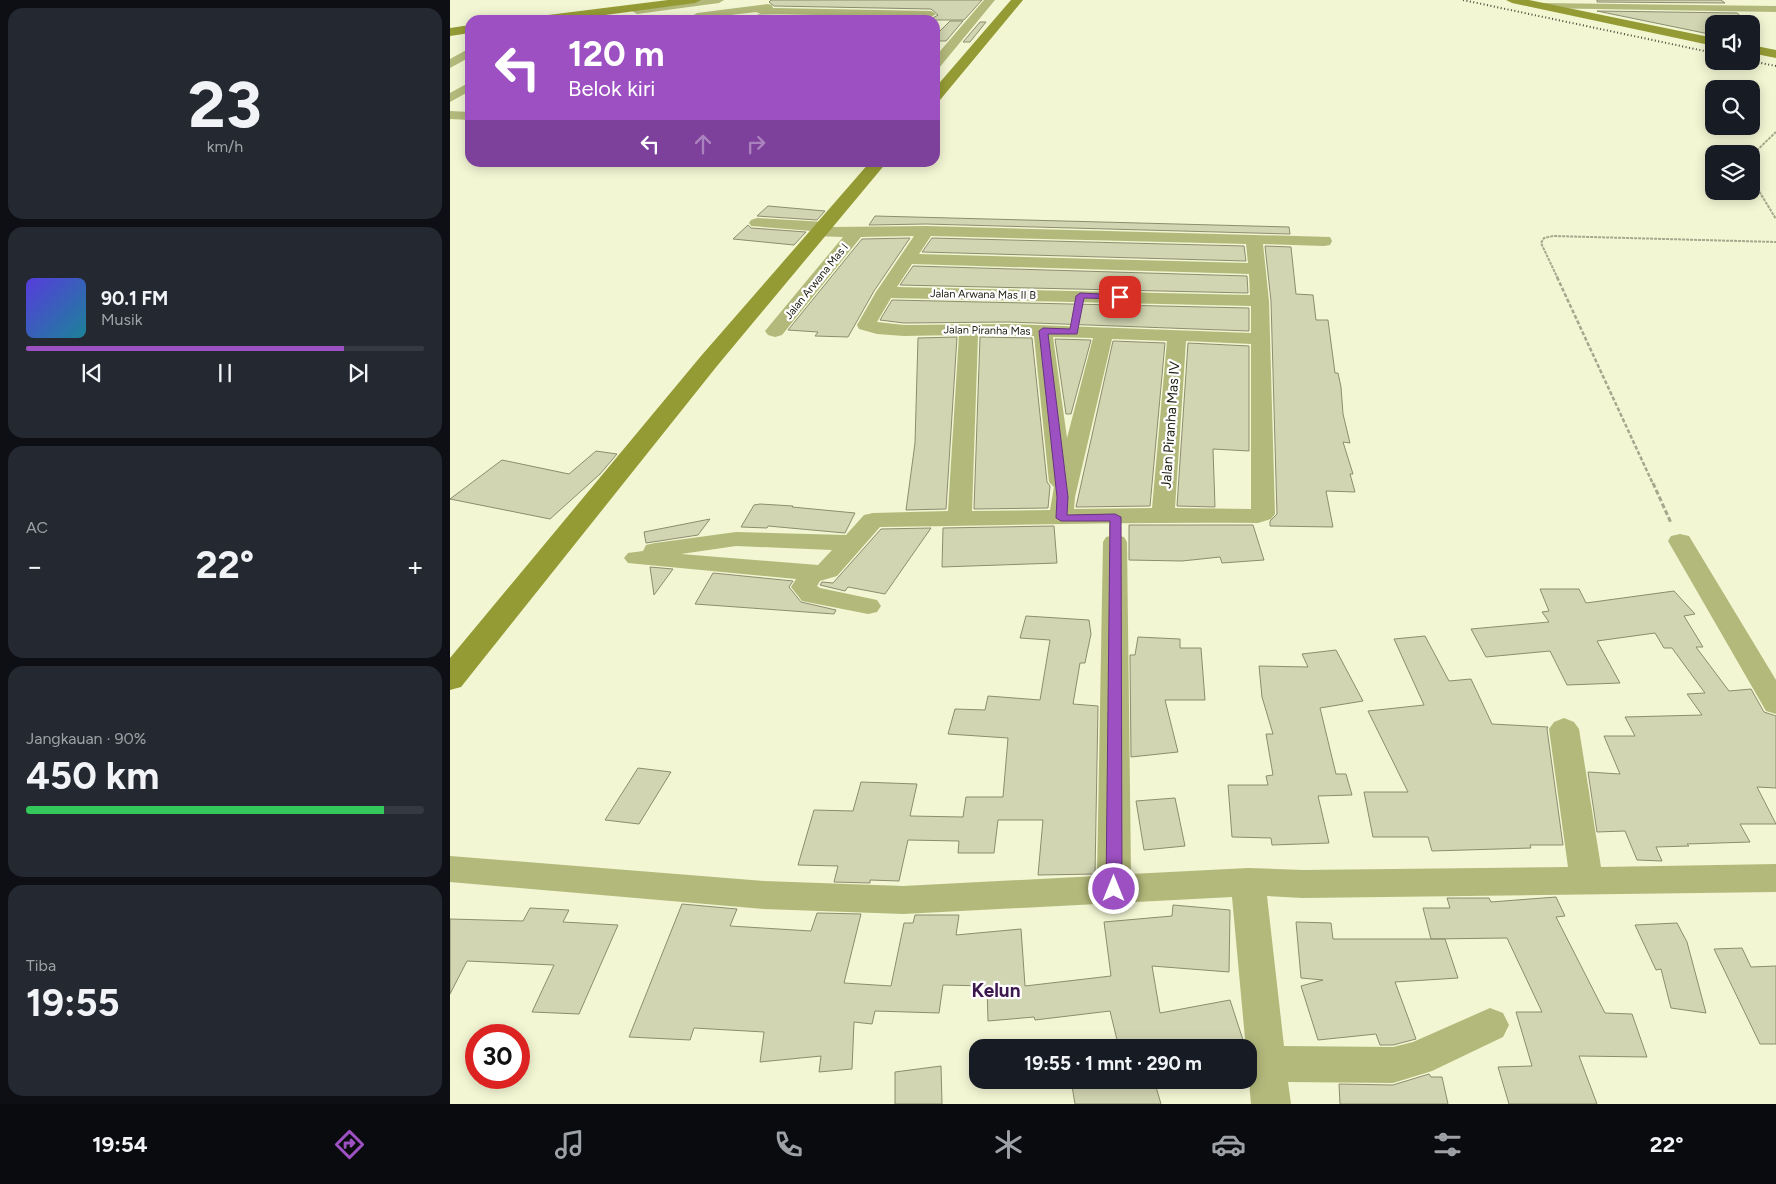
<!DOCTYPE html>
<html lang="id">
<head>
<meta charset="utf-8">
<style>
	:root { --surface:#171b24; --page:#242831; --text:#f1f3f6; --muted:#9ea1a6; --line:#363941; --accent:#9d50c2 }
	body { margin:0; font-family:Figtree,sans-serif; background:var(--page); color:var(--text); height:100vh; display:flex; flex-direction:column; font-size:19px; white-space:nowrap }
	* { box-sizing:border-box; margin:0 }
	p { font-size:16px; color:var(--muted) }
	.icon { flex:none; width:28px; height:28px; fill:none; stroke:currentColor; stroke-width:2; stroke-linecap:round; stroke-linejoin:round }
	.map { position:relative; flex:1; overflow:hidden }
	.panel { display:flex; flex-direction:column; gap:8px; padding:8px; background:#0d0f14; width:450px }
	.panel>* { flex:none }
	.guide { position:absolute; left:15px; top:15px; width:475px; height:152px; border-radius:15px; box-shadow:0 2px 12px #0003; background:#9d50c2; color:#fff; overflow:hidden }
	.tools { position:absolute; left:1255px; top:15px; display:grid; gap:10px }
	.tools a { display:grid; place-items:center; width:55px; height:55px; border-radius:10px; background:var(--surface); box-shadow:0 2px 12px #0003; font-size:25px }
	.speed { position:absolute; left:15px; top:1024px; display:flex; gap:10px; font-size:25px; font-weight:700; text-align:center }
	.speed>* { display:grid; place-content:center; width:65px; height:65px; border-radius:50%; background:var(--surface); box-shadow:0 2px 12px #0003; line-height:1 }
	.speed .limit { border:8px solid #d22; background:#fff; color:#111 }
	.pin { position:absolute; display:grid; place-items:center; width:42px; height:42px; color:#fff; margin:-21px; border-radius:10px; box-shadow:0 2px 8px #0006 }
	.me { position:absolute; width:55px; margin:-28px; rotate:0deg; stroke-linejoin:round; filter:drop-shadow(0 0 4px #0008) }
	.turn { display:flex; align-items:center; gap:18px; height:105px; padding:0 20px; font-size:22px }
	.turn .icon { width:65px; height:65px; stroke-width:2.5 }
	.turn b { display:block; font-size:35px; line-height:42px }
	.lanes { display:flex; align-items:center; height:48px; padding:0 20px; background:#0003; justify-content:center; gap:25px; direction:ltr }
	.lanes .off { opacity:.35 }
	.big { font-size:38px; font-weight:700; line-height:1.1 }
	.panel .card { flex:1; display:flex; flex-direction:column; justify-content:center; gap:8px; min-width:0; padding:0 18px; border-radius:15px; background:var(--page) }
	.panel .dial { align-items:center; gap:0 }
	.dial b { font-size:65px; line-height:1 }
	.song { display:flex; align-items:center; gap:15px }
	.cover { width:60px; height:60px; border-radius:8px; background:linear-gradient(135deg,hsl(250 70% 55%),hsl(190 70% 35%)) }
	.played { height:5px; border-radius:2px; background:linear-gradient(90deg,var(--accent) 80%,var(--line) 80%) }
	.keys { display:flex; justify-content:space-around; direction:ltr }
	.heat { display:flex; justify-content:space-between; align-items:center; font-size:28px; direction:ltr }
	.charge { height:8px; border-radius:4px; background:linear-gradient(90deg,#34c759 90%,var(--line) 0) }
	.trip { position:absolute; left:519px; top:1039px; width:288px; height:50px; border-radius:15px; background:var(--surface); box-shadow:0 2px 12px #0003; font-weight:700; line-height:50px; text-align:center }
	.dock { display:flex; height:80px; justify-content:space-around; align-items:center; background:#090b0e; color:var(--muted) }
	.dock .icon { width:35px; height:35px }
	.dock .current { color:var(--accent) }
	.dock b { font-size:22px; color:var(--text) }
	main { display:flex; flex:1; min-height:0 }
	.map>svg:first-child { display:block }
</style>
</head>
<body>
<main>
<section class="panel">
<div class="card dial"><b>23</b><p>km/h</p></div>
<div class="card">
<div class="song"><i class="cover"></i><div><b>90.1 FM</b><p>Musik</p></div></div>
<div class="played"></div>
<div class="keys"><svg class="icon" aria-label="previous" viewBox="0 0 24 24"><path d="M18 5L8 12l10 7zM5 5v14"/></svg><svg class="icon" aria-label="pause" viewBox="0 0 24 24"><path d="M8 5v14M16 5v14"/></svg><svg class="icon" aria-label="next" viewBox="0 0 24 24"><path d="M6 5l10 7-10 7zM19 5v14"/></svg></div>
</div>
<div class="card"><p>AC</p>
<div class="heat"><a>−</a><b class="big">22°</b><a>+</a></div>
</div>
<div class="card"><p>Jangkauan · 90%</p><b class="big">450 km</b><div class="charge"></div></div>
<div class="card"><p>Tiba</p><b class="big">19:55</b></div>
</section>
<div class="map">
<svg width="1326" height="1104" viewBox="0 0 1326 1104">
	<rect width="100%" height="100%" fill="#f2f6d3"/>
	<path fill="#d1d5b2" stroke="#8b8e6d" d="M321,0H532L514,20H303L308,15L481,19L488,15L481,9L324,6L319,2Z
		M1147,0H1271L1275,3L1147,2Z
		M1147,11L1287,13L1300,24H1264V35Z
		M500,21H513L496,41H485V36Z
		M530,22H536L520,42H513Z
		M318,206L375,211L367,220L307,216Z
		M425,216L839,227L840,234L476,224L419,225Z
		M298,225L301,228L356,232L344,245L283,239Z
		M460,238L424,291L398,337L365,336L368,332L338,330L412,239Z
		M482,238L794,246L796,261L472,252Z
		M815,246L841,247L846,294L863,295L866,320H878L885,373H888L891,387L893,414L900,443L893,442L903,474H900L905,492L876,491L883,527L820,526V521L827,514L821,301Z
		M463,266L797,276L798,293L450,285Z
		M442,300L799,308V331L558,322L454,323L430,320Z
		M507,337L496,509L456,510L465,443L468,338Z
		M530,337L582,338L597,482L600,486L598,508L524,509Z
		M605,339L641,340L621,414H616Z
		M663,341L715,343L700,506L626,507Z
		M738,343L799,346V451L763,449L765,507L727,506Z
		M146,451L167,454L150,474L100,519L0,499L52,460L119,474Z
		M310,504L343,506L342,507L405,513L395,533L318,526L317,528L291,527L304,505Z
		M260,519L248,535L196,543L194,532Z
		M679,525H803L814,560L772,563L770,557L732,561L679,560Z
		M604,526L607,563L492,567L493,528Z
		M481,528L435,594L398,587L395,591L370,585L372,582L383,583L431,529Z
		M200,567L223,569L204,595Z
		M263,573L343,581L339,587L351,602L386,610L384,614L245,604Z
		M1090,589H1129L1136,603L1224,591L1245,614L1234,616L1253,647H1246L1279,691L1301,689L1314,712L1326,716V788L1307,787L1326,824H1290L1300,842L1237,844L1239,846L1206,847L1212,861L1187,860L1175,831L1147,832L1138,772L1170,774L1154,736H1185L1175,717L1252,715L1237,694L1255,693L1222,648H1214L1205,633L1147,641L1170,683L1117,685L1100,651L1036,657L1021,629L1099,622L1092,612L1099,611Z
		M576,616L639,620L641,634L637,653L635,663H630L623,704L648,706L645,874L588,875L593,820H548L544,853H508L509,841L458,840L449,881L420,880V883L384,882L388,866L348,865L364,810L403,811L411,782L467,784L460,816L513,817L516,797H553L558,738L498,734L505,709L535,710L538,696L590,700L600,640L570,638Z
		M975,636L999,681L1021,679L1042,724L1098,727L1097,729L1113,845H1080L1081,848L982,851L978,837H923L914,792H958L918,711L974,705L944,639Z
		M688,637L730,639V648H751L755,700H715L728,752L681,757L680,655H685Z
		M886,650L913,701L870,708L886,774H896L902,795L868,796L879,843L822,845L821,838L782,837L778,785H818L816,776L823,775L816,734H823L812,697L809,666L858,667L852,654Z
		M188,768L221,772L189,824L155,820Z
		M725,798L735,846L694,850L686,801Z
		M1106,897L1115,916L1106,917L1155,1013L1182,1014L1197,1057L1129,1056L1147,1104H1059L1048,1067L1082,1066L1066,1012H1092L1057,938L981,939L973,908H1000L997,898H1039L1041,902Z
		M232,904L287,909L280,926L361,931L367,913L411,914L394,983L441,986L454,923H463L465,915H509L506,935L571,929L575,986L661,976L654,922L722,916L723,905L780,910L779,972L702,966L710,1013L780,1000L794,1043L771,1048H669L660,1011L585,1020L584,1017L538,1021L537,986L493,985L489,1013L425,1011L422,1024L404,1022L402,1069L369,1072L371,1056L310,1062L314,1032L244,1028L240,1040L179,1037Z
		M80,908L119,910L113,922L168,925L129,1014L82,1012L104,965L17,961L0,994V919L73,921Z
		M846,922L881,923L883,939H995L1008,978L945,982L966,1039L943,1045H930L926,1034L868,1040L851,986L873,980L851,978Z
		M1227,923L1237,942L1256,1013L1221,1008L1211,969L1206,970L1185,925Z
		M1292,948L1301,967L1326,966V1044H1310L1264,949Z
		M491,1066L492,1104H445V1072Z
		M979,1074L981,1077H992L998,1104H890L889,1084L943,1085Z
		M621,1080H704L711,1104H625Z"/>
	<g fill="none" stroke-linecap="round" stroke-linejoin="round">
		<path stroke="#a5a88d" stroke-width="2" stroke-dasharray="3 1" stroke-linecap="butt" d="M1301,156L1326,132
			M1301,178L1326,219
			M1108,279L1091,243L1094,238L1103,236L1326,242"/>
		<path stroke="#a5a88d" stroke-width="2.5" stroke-dasharray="4 2" stroke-linecap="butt" d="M1107,277L1203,484"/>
		<path stroke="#a5a88d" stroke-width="3" stroke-dasharray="5 2.5" stroke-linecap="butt" d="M1203,483L1221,523"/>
		<path fill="#b3b97b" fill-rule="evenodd" d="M665,513L671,517V542L665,546L659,542V517Z"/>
		<path fill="#b3b97b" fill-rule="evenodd" d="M246,0H274L269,3L187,14L182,11L187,8Z
			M534,0H545L489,68L485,69V57Z
			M1090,3L1326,6V12L1086,8L1085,6L1086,4Z
			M318,4L322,5L323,8L481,11L486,14L481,17L311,14L306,12L247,19L242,16L247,13Z
			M135,14L185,17L190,20L131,19L130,17L131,15Z
			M20,48V57L0,68V59Z
			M20,82V91L0,102V93Z
			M0,111L20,112V120L0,119Z
			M307,218L375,222L381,224L383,227L476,226L880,237L882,241L880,245L874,246L813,244L819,301L825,514L821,519L808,523C681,522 556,525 430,527L387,576L370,581L367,586L370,588L427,600L431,606L427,612L418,614L352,601L341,587L346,579L178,563L174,558L178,553L193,551L196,545L205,543L286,532L396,535L414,515L423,513L498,511L509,335L454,336L427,334L409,329L407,325L426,292L464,236L411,237L332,335L325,337L318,335L315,331L393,237L364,236L362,231L301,226L299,223L301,220ZM481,236L796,244L798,263L469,254ZM462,264L799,274L800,295L447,287ZM441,298L801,306V333L558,324L454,325L427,322ZM528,335L584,336L599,482L604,487L600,510L522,511ZM603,337L643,338L617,438ZM662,339L717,341L702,508L624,509L625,497ZM736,341L801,344V509L725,508ZM286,546L382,550L368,565L231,554Z
			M1230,534L1239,536L1242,541L1326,680V714L1316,711L1218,541L1221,536Z
			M665,535L674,537L677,542L681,874L798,868L853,870L1118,867L1099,729L1104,722L1114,718L1124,722L1129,729L1151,867L1326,864V892L853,898L817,896L834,1046L943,1047L963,1042L1040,1008L1053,1013L1059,1025L1053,1037L982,1071L943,1083L838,1082L841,1104H801L782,897L453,914L314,909L0,882V856L314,881L453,886L647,876L653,542L656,537Z"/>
		<path fill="#959b34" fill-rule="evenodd" d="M218,0H251L245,3L118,20H84L90,16Z
			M561,0H573L490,100L485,101V88Z
			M1056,0H1079L1264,38V46L1062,3Z
			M20,25V33L0,36V28Z
			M1301,45L1326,50V58L1301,53Z
			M420,162H437L267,366L11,687L0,690V658L251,356Z"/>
		<path stroke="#464836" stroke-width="2" stroke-dasharray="1 2.5" stroke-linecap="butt" d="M1013,0L1264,53
			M1301,61L1326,66"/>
	</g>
	<path fill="#9d50c2" stroke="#66347e" d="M630,293L670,295L674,297L670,299L634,298L627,334H598L618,497L617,515L665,514L671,517L672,889L670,893L664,895L659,893L656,889L660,521H611L606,518L607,497L589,331L593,328L620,329L626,296Z"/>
	<g text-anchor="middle" stroke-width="4.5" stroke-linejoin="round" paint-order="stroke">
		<g font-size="11" fill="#1b1c0f" stroke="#fff">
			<text transform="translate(366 281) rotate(-51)" y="4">Jalan Arwana Mas I</text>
			<text transform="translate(533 294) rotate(1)" y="4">Jalan Arwana Mas II B</text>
			<text transform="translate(537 330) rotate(1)" y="4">Jalan Piranha Mas</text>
		</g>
		<g font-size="14" fill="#1b1c0f" stroke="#fff">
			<text transform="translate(720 425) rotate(-86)" y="5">Jalan Piranha Mas IV</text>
		</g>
		<g font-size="19" font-weight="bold" fill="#3d184e" stroke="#fff">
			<text x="546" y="997">Kelun</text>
		</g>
	</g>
</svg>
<div class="tools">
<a><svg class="icon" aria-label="sound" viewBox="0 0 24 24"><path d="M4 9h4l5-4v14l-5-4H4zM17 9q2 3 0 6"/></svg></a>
<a><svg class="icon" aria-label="search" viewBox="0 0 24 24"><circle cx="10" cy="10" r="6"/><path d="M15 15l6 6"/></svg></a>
<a><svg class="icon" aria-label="layers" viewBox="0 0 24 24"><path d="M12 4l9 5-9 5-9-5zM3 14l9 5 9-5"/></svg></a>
</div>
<div class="speed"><div class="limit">30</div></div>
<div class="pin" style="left:670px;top:297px;background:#d93025"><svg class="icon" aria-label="arrive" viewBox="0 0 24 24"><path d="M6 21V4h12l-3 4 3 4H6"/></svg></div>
<svg class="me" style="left:664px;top:889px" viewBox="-20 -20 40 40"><circle r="17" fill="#9d50c2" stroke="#fff" stroke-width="3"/><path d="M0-11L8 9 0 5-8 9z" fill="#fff"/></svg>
<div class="trip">19:55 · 1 mnt · 290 m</div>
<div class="guide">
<div class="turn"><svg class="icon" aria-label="left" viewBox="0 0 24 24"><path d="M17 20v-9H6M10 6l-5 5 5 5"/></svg><div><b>120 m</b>Belok kiri</div></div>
<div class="lanes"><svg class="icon" aria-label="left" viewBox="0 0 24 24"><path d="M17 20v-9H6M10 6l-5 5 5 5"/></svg><svg class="icon off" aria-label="ahead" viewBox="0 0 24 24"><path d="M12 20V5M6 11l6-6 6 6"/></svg><svg class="icon off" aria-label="right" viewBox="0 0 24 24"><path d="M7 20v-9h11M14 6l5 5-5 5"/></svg></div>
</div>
</div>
</main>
<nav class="dock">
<b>19:54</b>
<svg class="icon current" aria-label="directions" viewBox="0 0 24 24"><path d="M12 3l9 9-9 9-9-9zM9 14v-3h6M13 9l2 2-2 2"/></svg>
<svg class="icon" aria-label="music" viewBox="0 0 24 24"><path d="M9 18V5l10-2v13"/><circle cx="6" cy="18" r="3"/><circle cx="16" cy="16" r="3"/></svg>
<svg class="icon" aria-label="phone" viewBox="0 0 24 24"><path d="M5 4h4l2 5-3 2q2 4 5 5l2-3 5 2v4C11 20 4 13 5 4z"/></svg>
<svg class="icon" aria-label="climate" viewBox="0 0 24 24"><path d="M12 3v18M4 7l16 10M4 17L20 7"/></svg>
<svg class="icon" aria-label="car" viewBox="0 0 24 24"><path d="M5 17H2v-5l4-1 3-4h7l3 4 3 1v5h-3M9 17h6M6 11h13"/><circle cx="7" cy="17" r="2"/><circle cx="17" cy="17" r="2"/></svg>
<svg class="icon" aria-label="filters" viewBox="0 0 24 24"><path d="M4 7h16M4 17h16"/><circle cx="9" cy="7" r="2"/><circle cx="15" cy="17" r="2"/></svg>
<b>22°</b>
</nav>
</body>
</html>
